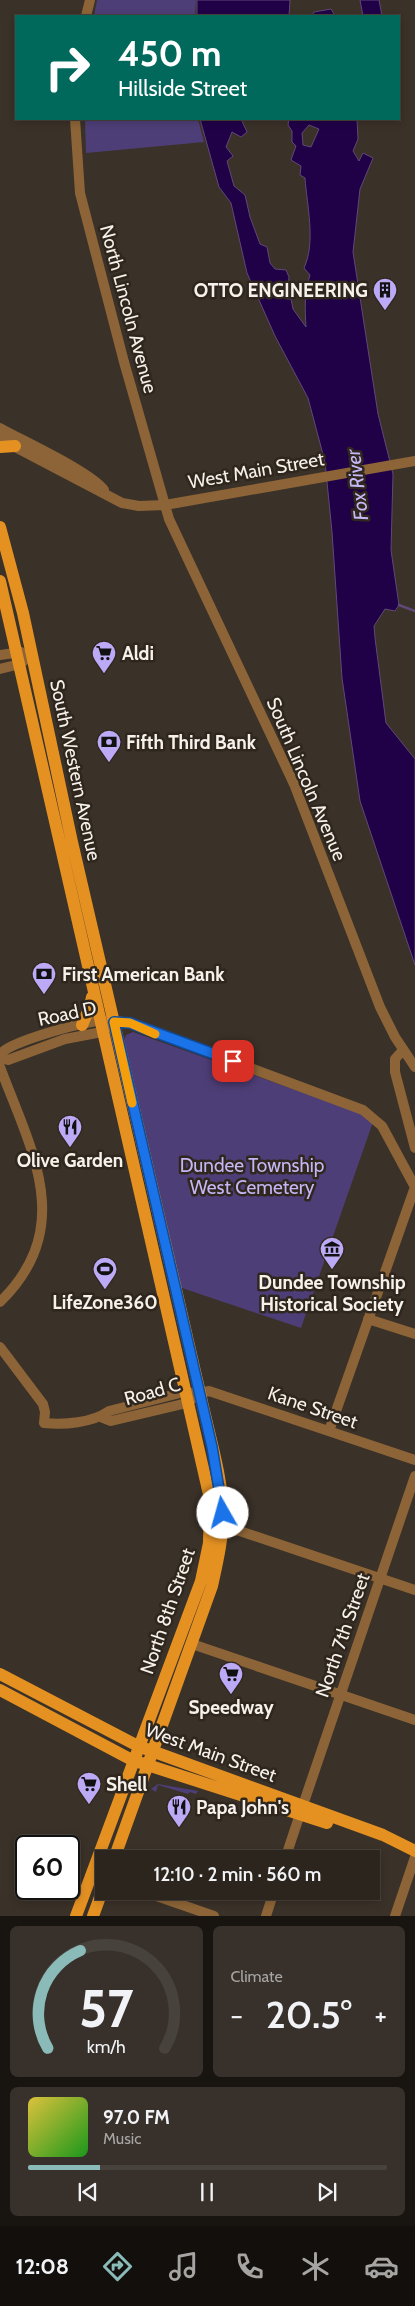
<!DOCTYPE html>
<html lang="en">
<head>
<meta charset="utf-8">
<style>
	:root { --surface:#2c251e; --page:#38312b; --text:#f1f3f6; --muted:#a6a5a4; --line:#48423c; --accent:#8bbbb9 }
	body { margin:0; font-family:Cabin,sans-serif; background:var(--page); color:var(--text); height:100vh; display:flex; flex-direction:column; font-size:19px; white-space:nowrap }
	* { box-sizing:border-box; margin:0 }
	p { font-size:16px; color:var(--muted) }
	.icon { flex:none; width:28px; height:28px; fill:none; stroke:currentColor; stroke-width:2; stroke-linecap:round; stroke-linejoin:round }
	.map { position:relative; height:1916px; overflow:hidden }
	.sheet { display:flex; flex-direction:column; gap:10px; padding:10px; background:#181410; flex:1 }
	.sheet>* { flex:none }
	.banner { position:absolute; left:15px; top:15px; width:385px; height:105px; border-radius:0px; box-shadow:0 2px 8px #0003,0 0 0 1px var(--line); background:#00695c; color:#fff; overflow:hidden }
	.speed { position:absolute; left:15px; top:1835px; display:flex; gap:10px; font-size:25px; font-weight:700; text-align:center }
	.speed>* { display:grid; place-content:center; width:65px; height:65px; border-radius:50%; background:var(--surface); box-shadow:0 2px 8px #0003,0 0 0 1px var(--line); line-height:1 }
	.speed .limit { border:2px solid #111; border-radius:8px; background:#fff; color:#111 }
	.pin { position:absolute; display:grid; place-items:center; width:42px; height:42px; color:#fff; margin:-21px; border-radius:10px; box-shadow:0 2px 8px #0006 }
	.me { position:absolute; width:55px; margin:-28px; rotate:353deg; stroke-linejoin:round; filter:drop-shadow(0 0 4px #0008) }
	.turn { display:flex; align-items:center; gap:18px; height:105px; padding:0 20px; font-size:22px }
	.turn .icon { width:65px; height:65px; stroke-width:2.5 }
	.turn b { display:block; font-size:35px; line-height:42px }
	.big { font-size:38px; font-weight:600; line-height:1.1 }
	.sheet .card { flex:1; display:flex; flex-direction:column; justify-content:center; gap:8px; min-width:0; padding:0 18px; border-radius:8px; background:var(--page) }
	.sheet .dial { align-items:center; gap:0 }
	.dial svg { height:130px; overflow:visible; fill:none; stroke:var(--line); stroke-width:7; stroke-linecap:round; text-anchor:middle }
	.dial text { fill:var(--text); stroke:none }
	.song { display:flex; align-items:center; gap:15px }
	.cover { width:60px; height:60px; border-radius:8px; background:linear-gradient(135deg,hsl(50 70% 55%),hsl(120 70% 35%)) }
	.played { height:5px; border-radius:2px; background:linear-gradient(90deg,var(--accent) 20%,var(--line) 20%) }
	.keys { display:flex; justify-content:space-around; direction:ltr }
	.heat { display:flex; justify-content:space-between; align-items:center; font-size:28px; direction:ltr }
	.sheet .tiles { flex:1; display:grid; gap:10px; grid-template-columns:1fr 1fr }
	.card:last-child { grid-column:span 2 }
	.trip { position:absolute; left:95px; top:1850px; width:285px; height:50px; border-radius:0px; background:var(--surface); box-shadow:0 2px 8px #0003,0 0 0 1px var(--line); font-weight:600; line-height:50px; text-align:center }
	.dock { display:flex; height:80px; justify-content:space-around; align-items:center; background:#120f0c; color:var(--muted) }
	.dock .icon { width:35px; height:35px }
	.dock .on { color:var(--accent) }
	.dock b { font-size:22px; color:var(--text) }
	.map>svg:first-child { display:block }
</style>
</head>
<body>
<div class="map">
<svg width="415" height="1916" viewBox="0 0 415 1916">
	<rect width="100%" height="100%" fill="#3a3128"/>
	<path fill="#4e3e77" d="M97,0H196L195,16H94Z
		M85,119H198L204,142L86,153Z
		M133,1032L357,1112L373,1122L301,1328L179,1287L124,1040L126,1035Z
		M158,1784L198,1791L196,1794L190,1792L188,1794L158,1785L156,1792L151,1789Z"/>
	<path fill="#200047" stroke="#604878" fill-rule="evenodd" d="M197,0H290L289,16H197Z
		M360,0H379L382,16H363Z
		M331,9L335,16H312L314,12Z
		M200,119H241L247,132L241,137L232,132L226,147L233,156L227,161L234,186L245,195L250,217L260,244L267,247L270,263L275,269L286,270L289,277L288,288L285,291L287,299H291L293,309L306,327C305,309 304,293 310,275L304,268C316,242 307,206 305,178L300,175L301,166L291,160L296,146L292,142V131L288,125L289,119H357L358,139L353,151L359,161L363,153L373,158L360,189L353,252L378,414L393,474L391,550L399,605L395,611L385,609L374,626L375,638L386,723L415,759V965L360,801L342,678L332,532L325,462L308,398L275,336L247,273L231,203L219,187ZM309,125L319,129L311,147L303,145L302,133Z"/>
	<g fill="none" stroke-linecap="round" stroke-linejoin="round">
		<path stroke="#604878" stroke-width="2.5" d="M399,605L415,611"/>
		<path stroke="#8c6437" stroke-width="10" d="M86,16L90,0
			M75,119L80,193L124,362L169,519L294,784L380,1007L395,1037L415,1067
			M0,428C23,441 91,472 104,490
			M0,439L122,503L139,506L165,505L415,461
			M0,655L21,652
			M0,669L20,664L32,654
			M403,1050L395,1059V1072L415,1148
			M0,1054C12,1041 79,1023 99,1021C108,1020 121,1021 130,1023L363,1110L382,1126L415,1187
			M0,1058L8,1060L65,1039L102,1032L108,1027
			M0,1067C31,1150 77,1227 0,1302
			M368,1319L415,1334
			M0,1347L43,1404L45,1412L44,1423C64,1425 92,1423 109,1411L184,1392L192,1393
			M101,1417L111,1421L187,1403L200,1393L209,1391L415,1460
			M329,1431L415,1187
			M210,1521L415,1590
			M192,1644L415,1720
			M303,1805L415,1476
			M285,1859L300,1814
			M142,1891L214,1916
			M266,1916L274,1891
			M395,1916L415,1857"/>
		<path stroke="#e49122" stroke-width="12" d="M0,447L15,446
			M0,527L23,613L72,842L200,1393C208,1432 222,1474 223,1514C223,1538 217,1563 212,1586L114,1859
			M0,581L210,1499L209,1543L201,1581L76,1916
			M82,1025L90,1007L92,997
			M0,1674L138,1746L383,1835L415,1851
			M0,1690L132,1760L327,1823
			M93,1916L104,1886"/>
	</g>
	<g fill="none" stroke-linecap="round" stroke-linejoin="round">
		<defs>
			<path id="route" d="M223,1513L212,1447L114,1022L130,1023L233,1061"/>
		</defs>
		<use href="#route" stroke="#114b97" stroke-width="12"/>
		<use href="#route" stroke="#1a73e8" stroke-width="9"/>
		<path stroke="#f59e0b" stroke-width="9" d="M132,1103L114,1022L130,1023L155,1034"/>
	</g>
	<defs>
		<symbol id="building-pin" viewBox="-11 -11 22 30"><path d="M0 17L-7.5 6A9.5 9.5 0 1 1 7.5 6Z" fill="#bcaaf6" stroke="#2f271e"/><path d="M-4-6H4V6H1V3H-1V6H-4ZM-2.5-4.3h1.7v1.8h-1.7ZM.8-4.3h1.7v1.8H.8ZM-2.5-1h1.7V.8h-1.7ZM.8-1h1.7V.8H.8Z" fill="#111"/></symbol>
		<symbol id="supermarket-pin" viewBox="-11 -11 22 30"><path d="M0 17L-7.5 6A9.5 9.5 0 1 1 7.5 6Z" fill="#bcaaf6" stroke="#2f271e"/><path d="M-6-5.5h2.5l.6 2H6L4.5 2H-2.5L-4.4-4H-6ZM-1.5 3.2a1.3 1.3 0 1 0 .1 0ZM3 3.2a1.3 1.3 0 1 0 .1 0Z" fill="#111"/></symbol>
		<symbol id="bank-pin" viewBox="-11 -11 22 30"><path d="M0 17L-7.5 6A9.5 9.5 0 1 1 7.5 6Z" fill="#bcaaf6" stroke="#2f271e"/><path d="M-6-4H6V4H-6ZM0-2.3a2.3 2.3 0 1 0 0 4.6a2.3 2.3 0 1 0 0-4.6Z" fill="#111"/></symbol>
		<symbol id="restaurant-pin" viewBox="-11 -11 22 30"><path d="M0 17L-7.5 6A9.5 9.5 0 1 1 7.5 6Z" fill="#bcaaf6" stroke="#2f271e"/><path d="M-5-6h1v4h1v-4h1v4h1v-4h1v5L-1.5 .5V6h-2V.5L-5-1ZM5-6V6H3V1.5H1.5Q1.5-4 5-6Z" fill="#111"/></symbol>
		<symbol id="museum-pin" viewBox="-11 -11 22 30"><path d="M0 17L-7.5 6A9.5 9.5 0 1 1 7.5 6Z" fill="#bcaaf6" stroke="#2f271e"/><path d="M0-6L6-3V-2H-6V-3ZM-5-1h2V3h-2ZM-1-1h2V3h-2ZM3-1h2V3H3ZM-6 4H6V6H-6Z" fill="#111"/></symbol>
		<symbol id="stadium-pin" viewBox="-11 -11 22 30"><path d="M0 17L-7.5 6A9.5 9.5 0 1 1 7.5 6Z" fill="#bcaaf6" stroke="#2f271e"/><path d="M0-5a6.5 5 0 1 0 0 10a6.5 5 0 1 0 0-10ZM-3.5-1.8h7v3.6h-7Z" fill="#111"/></symbol>
	</defs>
	<g fill-rule="evenodd">
		<use href="#building-pin" x="371" y="276" width="28" height="38"/>
		<use href="#supermarket-pin" x="90" y="639" width="28" height="38"/>
		<use href="#bank-pin" x="95" y="728" width="28" height="38"/>
		<use href="#bank-pin" x="30" y="960" width="28" height="38"/>
		<use href="#restaurant-pin" x="56" y="1113" width="28" height="38"/>
		<use href="#museum-pin" x="318" y="1235" width="28" height="38"/>
		<use href="#stadium-pin" x="91" y="1255" width="28" height="38"/>
		<use href="#supermarket-pin" x="217" y="1660" width="28" height="38"/>
		<use href="#supermarket-pin" x="75" y="1770" width="28" height="38"/>
		<use href="#restaurant-pin" x="165" y="1793" width="28" height="38"/>
	</g>
	<g text-anchor="middle" stroke-width="5" stroke-linejoin="round" paint-order="stroke">
		<g font-size="19" font-weight="bold" fill="#f7f1eb" stroke="#2f271e" text-anchor="start">
			<text x="368" y="297" text-anchor="end">OTTO ENGINEERING</text>
			<text x="122" y="660">Aldi</text>
			<text x="126" y="749">Fifth Third Bank</text>
			<text x="62" y="981">First American Bank</text>
			<text x="70" y="1167" text-anchor="middle">Olive Garden</text>
			<text x="332" y="1289" text-anchor="middle">Dundee Township<tspan x="332" dy="22">Historical Society</tspan></text>
			<text x="105" y="1309" text-anchor="middle">LifeZone360</text>
			<text x="231" y="1714" text-anchor="middle">Speedway</text>
			<text x="106" y="1791">Shell</text>
			<text x="196" y="1814">Papa John's</text>
		</g>
		<g font-size="19" fill="#f7f1eb" stroke="#2f271e">
			<text transform="translate(129 309) rotate(75)" y="7">North Lincoln Avenue</text>
			<text transform="translate(256 470) rotate(-10)" y="7">West Main Street</text>
			<text transform="translate(76 770) rotate(78)" y="7">South Western Avenue</text>
			<text transform="translate(307 779) rotate(67)" y="7">South Lincoln Avenue</text>
			<text transform="translate(67 1013) rotate(-12)" y="7">Road D</text>
			<text transform="translate(152 1391) rotate(-16)" y="7">Road C</text>
			<text transform="translate(313 1407) rotate(19)" y="7">Kane Street</text>
			<text transform="translate(167 1611) rotate(-71)" y="7">North 8th Street</text>
			<text transform="translate(342 1635) rotate(-71)" y="7">North 7th Street</text>
			<text transform="translate(211 1752) rotate(20)" y="7">West Main Street</text>
		</g>
		<g font-size="19" fill="#c4b6f4" stroke="#2f271e">
			<text x="252" y="1172">Dundee Township<tspan x="252" dy="22">West Cemetery</tspan></text>
		</g>
		<g font-size="20" font-style="italic" fill="#c7b8f7" stroke="#2f271e">
			<text transform="translate(357 485) rotate(-97)" y="7">Fox River</text>
		</g>
	</g>
</svg>
<div class="speed"><div class="limit">60</div></div>
<div class="pin" style="left:233px;top:1061px;background:#d93025"><svg class="icon" aria-label="arrive" viewBox="0 0 24 24"><path d="M6 21V4h12l-3 4 3 4H6"/></svg></div>
<svg class="me" style="left:223px;top:1513px" viewBox="-20 -20 40 40"><circle r="19" fill="#fff"/><path d="M0-13L10 11 0 6-10 11z" fill="#1a73e8"/></svg>
<div class="trip">12:10 · 2 min · 560 m</div>
<div class="banner">
<div class="turn"><svg class="icon" aria-label="right" viewBox="0 0 24 24"><path d="M7 20v-9h11M14 6l5 5-5 5"/></svg><div><b>450 m</b>Hillside Street</div></div>
</div>
</div>
<section class="sheet">
<div class="tiles">
<div class="card dial"><svg viewBox="0 0 100 80">
<path d="M14 69A42 42 0 1 1 86 69"/>
<path d="M14 69A42 42 0 0 1 34 9" stroke="#8bbbb9"/>
<text x="50" y="56" font-size="32" font-weight="700">57</text>
<text x="50" y="72" font-size="11">km/h</text>
</svg></div>
<div class="card"><p>Climate</p>
<div class="heat"><a>−</a><b class="big">20.5°</b><a>+</a></div>
</div>
<div class="card">
<div class="song"><i class="cover"></i><div><b>97.0 FM</b><p>Music</p></div></div>
<div class="played"></div>
<div class="keys"><svg class="icon" aria-label="previous" viewBox="0 0 24 24"><path d="M18 5L8 12l10 7zM5 5v14"/></svg><svg class="icon" aria-label="pause" viewBox="0 0 24 24"><path d="M8 5v14M16 5v14"/></svg><svg class="icon" aria-label="next" viewBox="0 0 24 24"><path d="M6 5l10 7-10 7zM19 5v14"/></svg></div>
</div>
</div>
</section>
<nav class="dock">
<b>12:08</b>
<svg class="icon on" aria-label="directions" viewBox="0 0 24 24"><path d="M12 3l9 9-9 9-9-9zM9 14v-3h6M13 9l2 2-2 2"/></svg>
<svg class="icon" aria-label="music" viewBox="0 0 24 24"><path d="M9 18V5l10-2v13"/><circle cx="6" cy="18" r="3"/><circle cx="16" cy="16" r="3"/></svg>
<svg class="icon" aria-label="phone" viewBox="0 0 24 24"><path d="M5 4h4l2 5-3 2q2 4 5 5l2-3 5 2v4C11 20 4 13 5 4z"/></svg>
<svg class="icon" aria-label="climate" viewBox="0 0 24 24"><path d="M12 3v18M4 7l16 10M4 17L20 7"/></svg>
<svg class="icon" aria-label="car" viewBox="0 0 24 24"><path d="M5 17H2v-5l4-1 3-4h7l3 4 3 1v5h-3M9 17h6M6 11h13"/><circle cx="7" cy="17" r="2"/><circle cx="17" cy="17" r="2"/></svg>
</nav>
</body>
</html>
